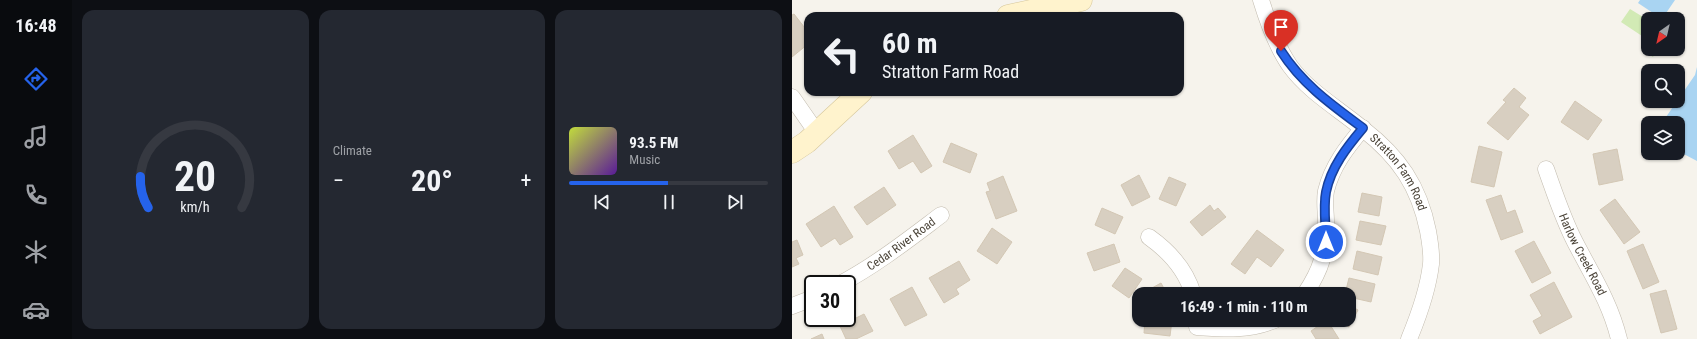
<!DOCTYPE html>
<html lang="en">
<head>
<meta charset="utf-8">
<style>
	:root { --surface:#171b24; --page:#242831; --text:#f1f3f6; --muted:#9ea1a6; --line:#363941; --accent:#2563eb }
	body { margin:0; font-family:"Roboto Condensed",sans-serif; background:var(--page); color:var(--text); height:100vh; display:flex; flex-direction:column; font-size:15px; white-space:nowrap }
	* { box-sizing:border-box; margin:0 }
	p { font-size:13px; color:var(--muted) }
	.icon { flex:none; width:22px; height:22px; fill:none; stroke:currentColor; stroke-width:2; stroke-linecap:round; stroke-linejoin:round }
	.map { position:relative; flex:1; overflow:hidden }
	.panel { display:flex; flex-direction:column; gap:10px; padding:10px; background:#0d0f14; width:720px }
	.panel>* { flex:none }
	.hud { position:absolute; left:12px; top:12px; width:380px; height:84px; border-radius:12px; box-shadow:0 1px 3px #0004; background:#171b24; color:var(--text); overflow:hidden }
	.needle { width:26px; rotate:214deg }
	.controls { position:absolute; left:849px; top:12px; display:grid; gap:8px }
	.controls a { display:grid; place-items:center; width:44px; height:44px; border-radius:8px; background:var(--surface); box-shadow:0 1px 3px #0004; font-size:20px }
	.speed { position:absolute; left:12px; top:275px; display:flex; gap:8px; font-size:20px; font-weight:700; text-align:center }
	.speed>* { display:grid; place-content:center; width:52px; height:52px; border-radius:50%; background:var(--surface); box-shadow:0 1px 3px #0004; line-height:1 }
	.speed .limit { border:2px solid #111; border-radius:6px; background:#fff; color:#111 }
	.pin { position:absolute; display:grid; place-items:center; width:34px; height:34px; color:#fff; margin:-41px -17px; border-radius:50% 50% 50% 0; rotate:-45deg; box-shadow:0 0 4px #0007 }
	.pin .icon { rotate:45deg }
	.me { position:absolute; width:44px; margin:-22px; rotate:0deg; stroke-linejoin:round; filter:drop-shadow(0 0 3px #0008) }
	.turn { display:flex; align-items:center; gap:14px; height:84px; padding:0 12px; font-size:18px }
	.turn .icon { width:52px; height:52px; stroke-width:2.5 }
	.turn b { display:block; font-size:28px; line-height:34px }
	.big { font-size:30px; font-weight:700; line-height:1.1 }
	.panel .card { flex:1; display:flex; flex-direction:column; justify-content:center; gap:6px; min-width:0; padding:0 14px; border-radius:12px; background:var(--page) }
	.panel .dial { align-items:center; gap:0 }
	.dial svg { height:104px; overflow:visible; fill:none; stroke:var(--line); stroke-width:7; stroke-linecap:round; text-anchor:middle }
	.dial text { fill:var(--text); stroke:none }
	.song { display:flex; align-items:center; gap:12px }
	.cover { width:48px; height:48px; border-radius:6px; background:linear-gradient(135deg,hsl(70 70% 55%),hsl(270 70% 35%)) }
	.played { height:4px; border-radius:2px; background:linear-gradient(90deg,var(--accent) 50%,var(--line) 50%) }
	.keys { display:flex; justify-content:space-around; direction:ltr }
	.heat { display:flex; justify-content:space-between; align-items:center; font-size:22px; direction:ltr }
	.panel .tiles { flex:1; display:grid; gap:10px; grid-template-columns:repeat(3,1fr) }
	.trip { position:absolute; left:340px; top:287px; width:224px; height:40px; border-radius:12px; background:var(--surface); box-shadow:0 1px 3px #0004; font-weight:700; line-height:40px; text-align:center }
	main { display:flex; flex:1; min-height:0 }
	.menu { display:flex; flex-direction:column; width:72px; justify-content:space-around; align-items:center; background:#090b0e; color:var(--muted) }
	.menu .icon { width:28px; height:28px }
	.menu .current { color:var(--accent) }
	.menu b { font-size:18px; color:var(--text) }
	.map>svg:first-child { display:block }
</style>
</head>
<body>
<main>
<nav class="menu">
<b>16:48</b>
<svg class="icon current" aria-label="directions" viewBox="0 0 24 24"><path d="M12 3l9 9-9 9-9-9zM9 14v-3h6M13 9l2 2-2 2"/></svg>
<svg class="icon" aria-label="music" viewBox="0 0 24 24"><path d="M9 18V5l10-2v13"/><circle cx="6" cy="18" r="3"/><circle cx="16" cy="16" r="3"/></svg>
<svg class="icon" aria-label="phone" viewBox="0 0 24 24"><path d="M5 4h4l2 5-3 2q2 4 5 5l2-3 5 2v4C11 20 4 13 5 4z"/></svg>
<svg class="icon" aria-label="climate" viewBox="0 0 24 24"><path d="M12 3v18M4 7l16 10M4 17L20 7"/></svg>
<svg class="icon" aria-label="car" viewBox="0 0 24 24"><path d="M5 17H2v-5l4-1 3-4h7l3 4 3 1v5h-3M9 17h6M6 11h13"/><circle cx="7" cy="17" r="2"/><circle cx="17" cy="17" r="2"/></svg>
</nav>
<section class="panel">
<div class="tiles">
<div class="card dial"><svg viewBox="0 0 100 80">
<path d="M14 69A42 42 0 1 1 86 69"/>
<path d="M14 69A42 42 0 0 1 8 45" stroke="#2563eb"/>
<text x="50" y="56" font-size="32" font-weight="700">20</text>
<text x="50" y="72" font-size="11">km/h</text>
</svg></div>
<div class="card"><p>Climate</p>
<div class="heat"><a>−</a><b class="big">20°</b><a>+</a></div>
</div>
<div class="card">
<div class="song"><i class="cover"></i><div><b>93.5 FM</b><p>Music</p></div></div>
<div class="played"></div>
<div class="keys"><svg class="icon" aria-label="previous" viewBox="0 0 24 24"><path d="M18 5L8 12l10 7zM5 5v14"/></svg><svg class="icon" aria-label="pause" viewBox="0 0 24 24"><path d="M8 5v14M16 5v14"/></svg><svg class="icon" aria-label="next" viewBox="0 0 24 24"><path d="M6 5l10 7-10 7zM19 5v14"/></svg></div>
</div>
</div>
</section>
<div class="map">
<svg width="905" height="339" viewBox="0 0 905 339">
	<rect width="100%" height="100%" fill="#f6f3ec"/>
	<path fill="#d2eab5" d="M838,9L856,20V49H866L861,57L850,49L856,40L829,22Z"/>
	<path fill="#a9d4f2" d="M848,0H883L870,19L846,3Z
		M905,67V161L886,151V123H872L874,117L903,75Z"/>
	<path fill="#d8cfc1" stroke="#d3c7b4" d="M2,14L16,32V44L0,57V15Z
		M722,88L734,98L727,107L737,115L716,140L695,123L714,102L711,100Z
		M783,101L810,120L796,140L769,122Z
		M121,135L140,166L129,173L121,161L107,169L96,151Z
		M159,143L185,154L178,173L151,162Z
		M687,146L710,152L702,187L679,182Z
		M825,149L831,180L807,185L801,154Z
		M347,175L358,197L340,206L329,185Z
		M211,176L225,211L204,219L194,192L198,191L195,183Z
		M377,177L394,184L384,206L367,199Z
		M92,187L104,205L75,225L62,207Z
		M570,193L590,197L587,216L566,212Z
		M709,195L715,213L723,210L731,232L709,240L694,200Z
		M823,199L848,232L832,244L808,210Z
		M418,205L422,211L426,208L434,217L410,236L398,222Z
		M42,206L61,237L48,245L43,238L29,247L14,224Z
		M310,208L331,217L323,234L303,225Z
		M568,221L594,226L589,245L564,240Z
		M200,228L220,242L205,264L185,251Z
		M465,230L492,250L479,267L465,257L453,274L439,264Z
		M5,240L11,255L4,258L7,264L0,267V242Z
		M742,241L759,273L740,283L723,251Z
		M322,244L328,262L302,271L295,253Z
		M851,244L867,282L851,289L835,251Z
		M565,251L590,257L586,275L561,269Z
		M167,261L178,280L164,289L167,294L152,303L137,278Z
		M333,268L350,279L337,298L320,286Z
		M557,278L583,284L579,302L557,297V294H553Z
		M762,282L780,317L748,334L741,321L750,316L738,295Z
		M369,283L375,294H351V293Z
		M120,287L135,315L113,326L98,299Z
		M874,290L885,329L869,333L858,294Z
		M557,305L566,310L557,327L544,320H557Z
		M72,314L81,331L64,339H54L48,326Z
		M353,320H380L378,336L352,333Z
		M535,320L547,339H524L519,331Z
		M30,334L32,339H19Z"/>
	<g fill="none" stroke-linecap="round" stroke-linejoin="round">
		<defs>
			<g id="minor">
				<path id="s1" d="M469,0C476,23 484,46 498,66C517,92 547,109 571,129C607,157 627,186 636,231C638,242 640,253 639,264C636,290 627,315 617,339"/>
				<path d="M0,97L25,133"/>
				<path id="s2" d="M754,169C763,194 771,219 783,242C800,275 818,302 827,339"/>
				<path d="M357,237C378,252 394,270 401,294"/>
				<path id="s3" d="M48,284C84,265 117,239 149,215"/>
				<path d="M513,294C530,268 534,253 534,222C534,212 532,201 534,191C540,166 555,147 571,128"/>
				<path d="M0,306L21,298"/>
				<path d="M405,327C433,329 456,331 483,320"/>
			</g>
			<path id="secondary" d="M216,16L289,0
				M0,152L15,142L69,92"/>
		</defs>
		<use href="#minor" stroke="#c2bbae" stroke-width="17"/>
		<use href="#secondary" stroke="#d6c79b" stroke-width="23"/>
		<use href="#minor" stroke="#fff" stroke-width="16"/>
		<use href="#secondary" stroke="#fff3cd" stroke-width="22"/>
	</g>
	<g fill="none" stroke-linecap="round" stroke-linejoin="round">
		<defs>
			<path id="route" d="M489,51C510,84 540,105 571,128C555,147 539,167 534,192C531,207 534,226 534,242"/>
		</defs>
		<use href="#route" stroke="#184099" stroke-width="10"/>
		<use href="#route" stroke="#2563eb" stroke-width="7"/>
	</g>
	<g text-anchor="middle" stroke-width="3" stroke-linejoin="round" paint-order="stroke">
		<g font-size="12" fill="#4b4439" stroke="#fff">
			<text dy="4" stroke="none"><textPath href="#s1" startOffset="226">Stratton Farm Road</textPath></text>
			<text dy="4" stroke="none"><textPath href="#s3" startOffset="73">Cedar River Road</textPath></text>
			<text dy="4" stroke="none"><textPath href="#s2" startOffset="93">Harlow Creek Road</textPath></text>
		</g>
	</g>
</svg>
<div class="controls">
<a><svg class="needle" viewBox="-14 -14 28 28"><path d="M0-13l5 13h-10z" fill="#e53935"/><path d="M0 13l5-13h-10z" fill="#9ea1a6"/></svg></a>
<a><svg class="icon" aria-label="search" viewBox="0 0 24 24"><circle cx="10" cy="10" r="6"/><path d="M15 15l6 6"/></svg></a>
<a><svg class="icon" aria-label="layers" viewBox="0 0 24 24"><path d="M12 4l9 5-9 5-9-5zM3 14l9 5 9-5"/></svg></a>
</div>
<div class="speed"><div class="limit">30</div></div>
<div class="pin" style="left:489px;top:51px;background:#d93025"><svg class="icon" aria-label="arrive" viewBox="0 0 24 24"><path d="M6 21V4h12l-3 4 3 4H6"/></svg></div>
<svg class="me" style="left:534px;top:242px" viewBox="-20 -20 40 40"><circle r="17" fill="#2563eb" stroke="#fff" stroke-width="3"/><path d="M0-11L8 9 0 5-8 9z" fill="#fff"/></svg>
<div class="trip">16:49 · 1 min · 110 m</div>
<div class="hud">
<div class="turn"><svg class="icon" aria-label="left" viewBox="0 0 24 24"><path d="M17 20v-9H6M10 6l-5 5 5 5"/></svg><div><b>60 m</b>Stratton Farm Road</div></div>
</div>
</div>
</main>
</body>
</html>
